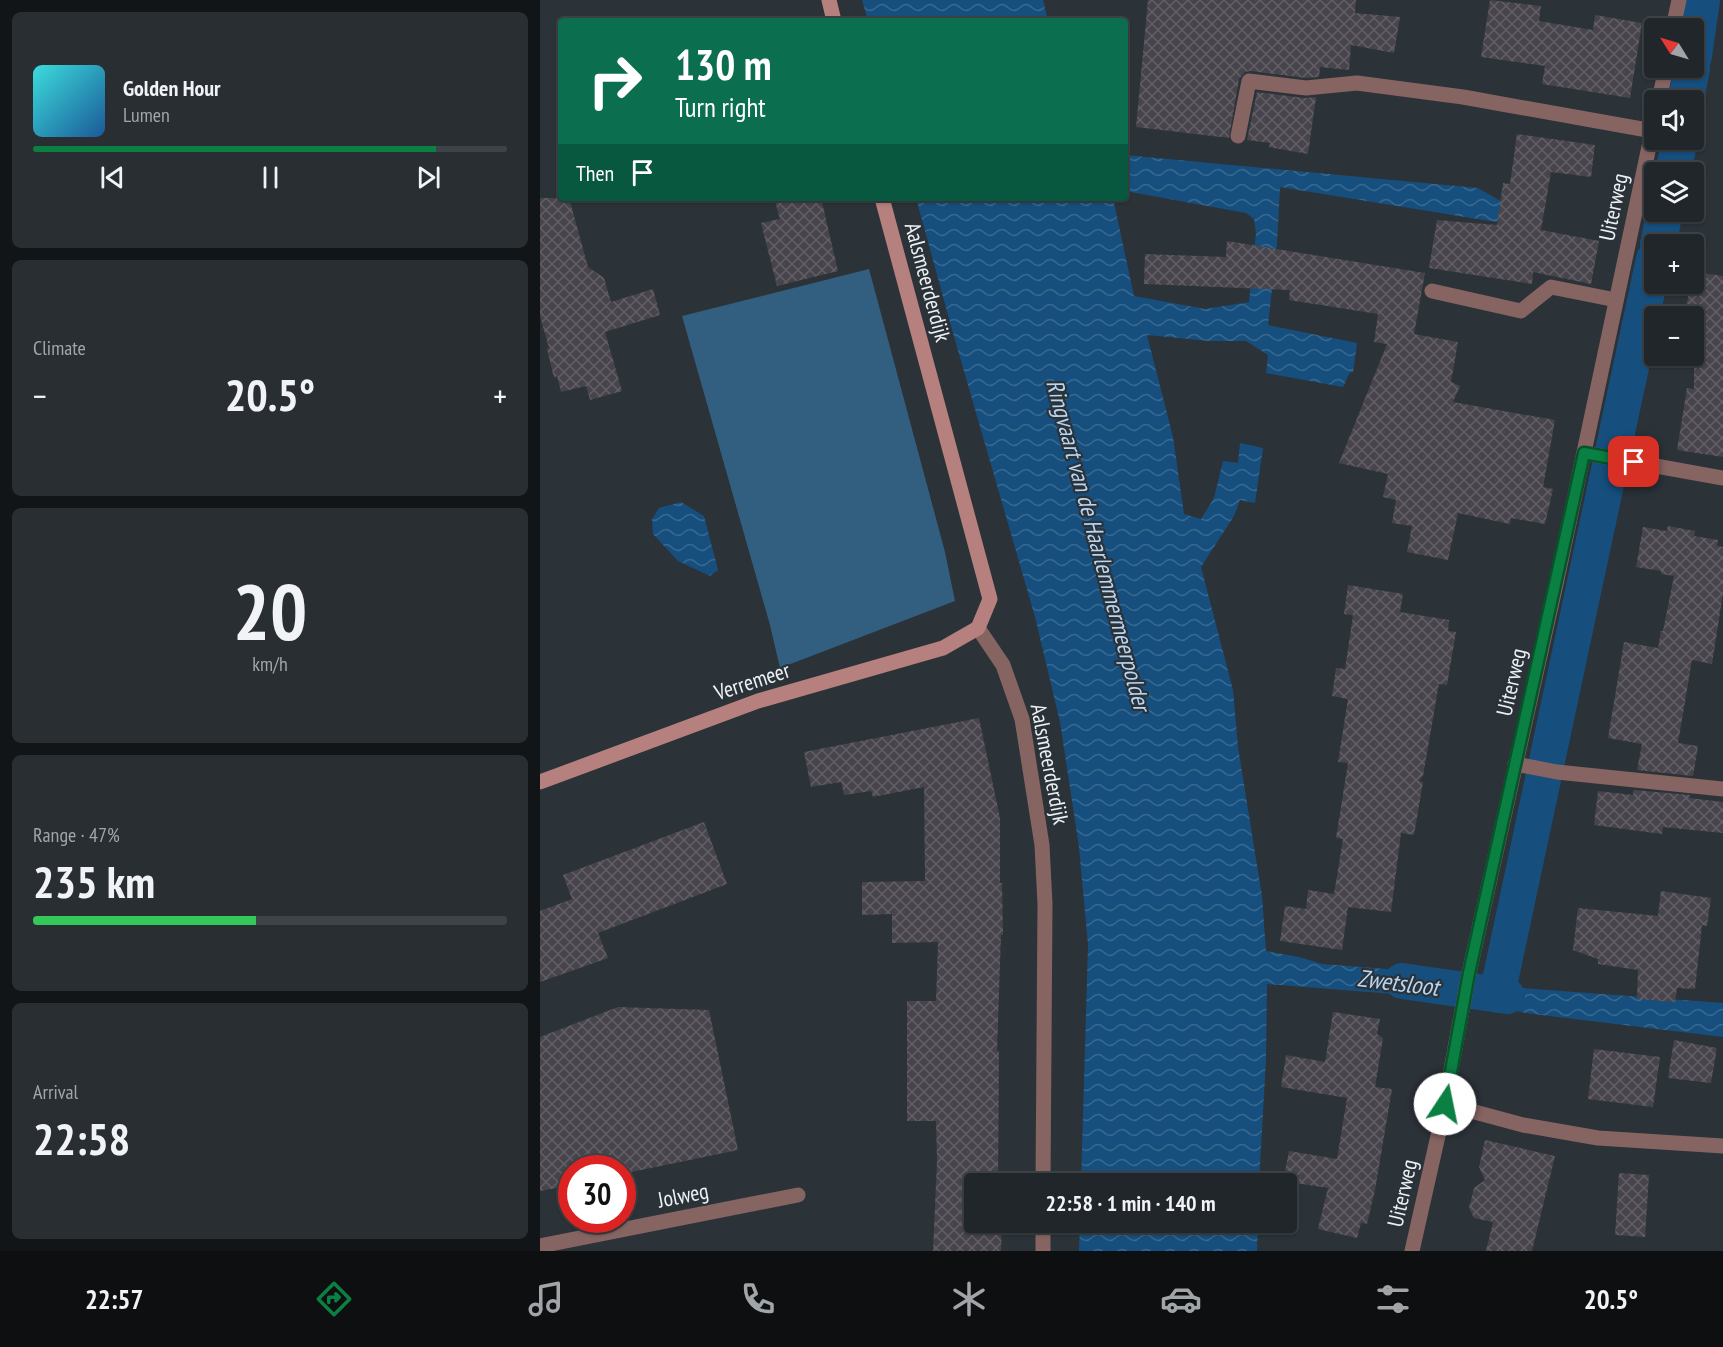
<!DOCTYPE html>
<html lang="en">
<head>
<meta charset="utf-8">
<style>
	:root { --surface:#20262a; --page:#282e32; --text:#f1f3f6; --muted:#a2a5a8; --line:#3d4347; --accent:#0b8043 }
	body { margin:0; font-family:"PT Sans Narrow",sans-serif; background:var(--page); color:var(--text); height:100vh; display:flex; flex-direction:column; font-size:22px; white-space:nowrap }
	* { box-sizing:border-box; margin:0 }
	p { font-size:20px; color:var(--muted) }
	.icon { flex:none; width:33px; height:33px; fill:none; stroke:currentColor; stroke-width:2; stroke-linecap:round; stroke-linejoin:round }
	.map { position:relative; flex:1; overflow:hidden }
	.details { display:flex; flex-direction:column; gap:12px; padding:12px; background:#121517; width:540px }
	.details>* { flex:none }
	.guide { position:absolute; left:18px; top:18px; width:570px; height:183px; border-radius:6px; box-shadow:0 2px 4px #0004,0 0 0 2px var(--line); background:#0b6e4f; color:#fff; overflow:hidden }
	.needle { width:39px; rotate:307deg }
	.fabs { position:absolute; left:1104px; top:18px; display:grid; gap:12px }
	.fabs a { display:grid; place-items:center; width:60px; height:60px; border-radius:6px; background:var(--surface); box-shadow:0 2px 4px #0004,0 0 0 2px var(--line); font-size:30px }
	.speed { position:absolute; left:18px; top:1155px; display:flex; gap:12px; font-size:30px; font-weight:700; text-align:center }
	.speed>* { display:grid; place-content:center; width:78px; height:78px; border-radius:50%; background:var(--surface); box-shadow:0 2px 4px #0004,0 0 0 2px var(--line); line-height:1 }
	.speed .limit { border:9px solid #d22; background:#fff; color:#111 }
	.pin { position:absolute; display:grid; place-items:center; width:51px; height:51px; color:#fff; margin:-26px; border-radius:12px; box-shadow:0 3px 9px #0006 }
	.me { position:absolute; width:66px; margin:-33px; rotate:11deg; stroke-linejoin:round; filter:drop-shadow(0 0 4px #0008) }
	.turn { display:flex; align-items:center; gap:21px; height:126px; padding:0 18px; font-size:27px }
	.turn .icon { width:78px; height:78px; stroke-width:2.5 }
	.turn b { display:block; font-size:42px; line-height:51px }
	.then { display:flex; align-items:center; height:57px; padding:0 18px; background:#0003; gap:12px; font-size:22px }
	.big { font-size:45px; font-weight:700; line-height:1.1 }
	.details .card { flex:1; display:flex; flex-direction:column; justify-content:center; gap:9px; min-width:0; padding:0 21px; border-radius:9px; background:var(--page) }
	.details .dial { align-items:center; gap:0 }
	.dial b { font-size:78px; line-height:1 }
	.song { display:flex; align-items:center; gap:18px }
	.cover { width:72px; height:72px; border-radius:9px; background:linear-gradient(135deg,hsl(180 70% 55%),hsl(210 70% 35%)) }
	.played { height:6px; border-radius:3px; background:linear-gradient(90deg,var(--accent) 85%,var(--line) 85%) }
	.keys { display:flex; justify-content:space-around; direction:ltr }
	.heat { display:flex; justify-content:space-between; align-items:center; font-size:33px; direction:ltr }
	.charge { height:9px; border-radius:4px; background:linear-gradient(90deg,#34c759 47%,var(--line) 0) }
	.trip { position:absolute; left:424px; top:1173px; width:333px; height:60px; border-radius:6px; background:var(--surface); box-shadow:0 2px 4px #0004,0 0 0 2px var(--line); font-weight:700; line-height:60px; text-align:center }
	.dock { display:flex; height:96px; justify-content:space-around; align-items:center; background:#0d0f11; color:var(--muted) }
	.dock .icon { width:42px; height:42px }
	.dock .selected { color:var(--accent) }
	.dock b { font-size:27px; color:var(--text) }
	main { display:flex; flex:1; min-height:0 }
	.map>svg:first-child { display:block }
</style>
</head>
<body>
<main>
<section class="details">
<div class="card">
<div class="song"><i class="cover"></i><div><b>Golden Hour</b><p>Lumen</p></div></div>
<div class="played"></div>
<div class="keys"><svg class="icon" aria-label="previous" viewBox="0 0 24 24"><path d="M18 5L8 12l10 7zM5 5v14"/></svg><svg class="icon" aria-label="pause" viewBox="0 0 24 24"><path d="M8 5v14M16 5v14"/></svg><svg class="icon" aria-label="next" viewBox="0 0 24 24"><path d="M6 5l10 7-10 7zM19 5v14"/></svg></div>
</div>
<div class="card"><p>Climate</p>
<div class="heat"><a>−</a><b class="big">20.5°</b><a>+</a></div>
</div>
<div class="card dial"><b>20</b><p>km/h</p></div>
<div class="card"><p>Range · 47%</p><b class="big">235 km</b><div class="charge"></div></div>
<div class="card"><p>Arrival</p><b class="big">22:58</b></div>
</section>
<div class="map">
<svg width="1183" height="1251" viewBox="0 0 1183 1251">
	<defs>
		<pattern id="water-waves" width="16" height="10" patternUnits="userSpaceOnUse" patternTransform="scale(1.5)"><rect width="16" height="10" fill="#164f7e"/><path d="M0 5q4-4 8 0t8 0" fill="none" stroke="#386991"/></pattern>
		<pattern id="building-cross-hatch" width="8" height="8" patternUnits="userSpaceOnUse" patternTransform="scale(1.5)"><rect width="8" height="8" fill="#47444c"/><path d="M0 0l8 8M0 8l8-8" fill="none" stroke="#625f66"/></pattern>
	</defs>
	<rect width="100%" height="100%" fill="#2b3238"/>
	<path fill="#325f80" d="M329,269L405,552L415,601L240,668L230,625L142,316Z"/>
	<path fill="url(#water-waves)" d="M322,0H503L508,21H328Z
		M585,155L938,188L964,203L963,217L956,222L740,187L737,244L728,325L817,343L813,373L810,372L803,387L726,373L728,355L706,341H669L607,335L633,437L644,514L661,519L674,498L683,461L698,463L700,443L723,448L715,503L700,500L694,516L661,567L693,690L698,747L722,896L726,951L759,957L782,964L912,974L905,998L727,984L726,1059L719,1183H541L548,945L539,847L520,722L495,617L413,333L376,198H573L594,296L665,309L709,302L716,233L714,219L706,213L585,191Z
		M141,502L164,516L178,570L170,576L138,561L113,534L112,519L119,508Z
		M943,972L969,974L981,988L1183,1003V1037L985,1013L937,1001Z
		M540,1223H718L717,1251H539Z"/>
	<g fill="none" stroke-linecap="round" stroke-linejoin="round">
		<path stroke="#164f7e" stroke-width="36" d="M1154,56L1162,0
			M1146,100L1152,68
			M1133,172L1140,140
			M1118,244L1125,212
			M862,981L967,996
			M957,995L1114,259"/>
	</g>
	<path fill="url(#building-cross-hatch)" d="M608,0H816L815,13L860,17L854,53L811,45L809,70L780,67L779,77L766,78L710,71L705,72L699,79L689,138L596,127Z
		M950,0L1001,6L999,21L1053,30L1055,15L1102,23L1090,98L1002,84L1005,66L941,57Z
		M717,92L765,98L776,97L768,154L729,147L730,143L707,140Z
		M977,134L1055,145L1051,177L1011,172L1001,230L1059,241L1051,284L993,272L992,284L889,268L897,220L957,225L963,183L970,184Z
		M0,198H29L48,267L64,278L71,302L113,289L120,315L65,332L82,391L50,400L46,386L21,392L17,376L14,378L7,349L9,348L0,316Z
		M234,198H281L298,271L237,286L221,223L240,219Z
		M687,241L885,273L874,334L918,342L911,382L920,386L913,402L1015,420L1003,487L1013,489L1005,524L971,518L970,524L918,513L908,560L867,552L872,526L852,523L856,500L843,497L848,474L799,463L847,344L834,342L838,314L749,300L750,290L604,284L605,254L686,257Z
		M1154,272L1183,276V457L1137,450L1147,388L1154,389V316H1144L1151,284H1154Z
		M1128,526L1155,531L1154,536L1178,540L1177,546L1183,547V593L1172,664L1152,660L1138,743L1158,746L1153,776L1097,770L1102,744L1068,738L1084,642L1118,648L1121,631H1123L1134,576L1121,574V571L1096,567L1103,527L1127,531Z
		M808,585L863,594L860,612L909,620L908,631L916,632L907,685L899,684L897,695L883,776L879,781L883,782L874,835L861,833L851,912L808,907L802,950L740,941L745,906L766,909L768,890L794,894L803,839L796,838L808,763L798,762L808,699L792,696L796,668L805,669L813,615L804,614Z
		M439,718L460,818V883H462L463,935H461L457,1051H459L458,1184H435V1222H462L461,1251H393L397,1161L396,1121H367V1001H396L398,942L352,943V914L322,915V882L385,881L384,787L333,797L331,791L304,795L301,782L271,787L264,752Z
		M1094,790L1150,795V798L1183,802V833L1123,827L1122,834L1054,825L1058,791L1093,795Z
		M164,822L187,884L58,933L68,958L0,982V911L32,899L23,875Z
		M1121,891L1171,898L1167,926L1162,925L1155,989L1137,988L1135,1002L1097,999L1098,970L1058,964V959L1033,950L1038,908L1118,916Z
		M78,1007L169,1010L198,1150L82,1174V1168H32V1185L0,1191V1037Z
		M793,1012L840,1019L837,1034L843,1038L835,1087L852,1089L835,1190L827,1224L821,1223L817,1238L778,1229L788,1188L743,1181L749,1151L797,1159L807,1098L741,1087L746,1055L785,1062Z
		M1134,1040L1177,1048L1171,1083L1128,1078Z
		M1054,1049L1120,1057L1113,1107L1048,1099Z
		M945,1140L1015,1156L992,1251H946L953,1222L934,1218L929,1208L934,1188L945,1180L939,1167Z
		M1079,1173L1109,1175L1105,1237L1075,1235Z"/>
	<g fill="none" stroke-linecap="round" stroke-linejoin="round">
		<path stroke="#866462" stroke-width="15" d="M698,136L709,81L766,88L817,83L923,97L1113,131
			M892,291L981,311L1011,287L1076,300
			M1044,453L1183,478
			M975,764L1017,772L1183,789
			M905,1104L983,1125L1058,1138L1183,1146"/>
		<path stroke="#866462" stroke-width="15" d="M1133,28L1139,0
			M1119,100L1126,68
			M438,628L463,665L482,719L502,845L505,904L503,1184
			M0,1246L258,1195
			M503,1251V1222
			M872,1251L902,1118L929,973L1016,584L1114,123"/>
		<path stroke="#b5807d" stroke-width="15" d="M289,0L294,21
			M0,782L218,701L403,648L438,628L450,599L342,198"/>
	</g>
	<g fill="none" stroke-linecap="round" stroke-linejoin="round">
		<defs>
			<path id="route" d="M905,1104L929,973L1044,453L1094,462"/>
		</defs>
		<use href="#route" stroke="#07532c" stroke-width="15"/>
		<use href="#route" stroke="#0b8043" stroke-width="10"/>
	</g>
	<g text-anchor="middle" stroke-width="4.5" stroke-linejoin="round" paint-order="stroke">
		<g font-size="22" fill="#ecf1f5" stroke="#2b3238">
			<text transform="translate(1073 207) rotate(-78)" y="8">Uiterweg</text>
			<text transform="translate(388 282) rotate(75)" y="8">Aalsmeerderdijk</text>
			<text transform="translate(212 681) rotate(-18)" y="8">Verremeer</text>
			<text transform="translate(971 682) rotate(-77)" y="8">Uiterweg</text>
			<text transform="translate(510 764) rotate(79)" y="8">Aalsmeerderdijk</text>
			<text transform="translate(862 1193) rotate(-77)" y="8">Uiterweg</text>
			<text transform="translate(143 1195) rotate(-11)" y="8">Jolweg</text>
		</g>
		<g font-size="24" font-style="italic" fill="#b8d5f2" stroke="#2b3238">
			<text transform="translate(558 545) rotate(75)" y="8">Ringvaart van de Haarlemmermeerpolder</text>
			<text transform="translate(858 983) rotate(7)" y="8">Zwetsloot</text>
		</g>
	</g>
</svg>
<div class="fabs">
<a><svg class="needle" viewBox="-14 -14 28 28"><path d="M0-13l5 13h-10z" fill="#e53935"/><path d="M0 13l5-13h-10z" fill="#a2a5a8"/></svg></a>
<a><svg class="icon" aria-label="sound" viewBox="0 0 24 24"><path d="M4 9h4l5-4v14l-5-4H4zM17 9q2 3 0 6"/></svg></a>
<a><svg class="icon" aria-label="layers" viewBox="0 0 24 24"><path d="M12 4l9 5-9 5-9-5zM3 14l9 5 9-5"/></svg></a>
<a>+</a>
<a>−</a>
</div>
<div class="speed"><div class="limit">30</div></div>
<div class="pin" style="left:1094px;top:462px;background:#d93025"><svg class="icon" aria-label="arrive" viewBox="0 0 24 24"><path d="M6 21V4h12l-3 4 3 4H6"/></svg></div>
<svg class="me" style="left:905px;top:1104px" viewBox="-20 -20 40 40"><circle r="19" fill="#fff"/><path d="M0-13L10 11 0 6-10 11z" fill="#0b8043"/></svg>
<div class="trip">22:58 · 1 min · 140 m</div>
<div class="guide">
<div class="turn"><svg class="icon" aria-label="right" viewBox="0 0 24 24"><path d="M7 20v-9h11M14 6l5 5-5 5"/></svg><div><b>130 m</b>Turn right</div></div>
<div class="then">Then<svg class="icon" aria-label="arrive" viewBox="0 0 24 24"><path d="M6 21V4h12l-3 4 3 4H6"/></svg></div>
</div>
</div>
</main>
<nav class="dock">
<b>22:57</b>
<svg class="icon selected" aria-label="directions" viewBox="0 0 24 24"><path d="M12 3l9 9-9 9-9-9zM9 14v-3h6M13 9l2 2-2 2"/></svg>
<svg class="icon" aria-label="music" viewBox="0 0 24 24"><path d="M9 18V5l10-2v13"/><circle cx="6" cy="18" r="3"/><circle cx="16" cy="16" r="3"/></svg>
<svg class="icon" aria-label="phone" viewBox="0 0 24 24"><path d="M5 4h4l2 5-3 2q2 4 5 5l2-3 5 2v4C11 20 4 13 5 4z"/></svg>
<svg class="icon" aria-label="climate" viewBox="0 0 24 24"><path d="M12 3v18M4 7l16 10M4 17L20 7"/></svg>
<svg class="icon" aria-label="car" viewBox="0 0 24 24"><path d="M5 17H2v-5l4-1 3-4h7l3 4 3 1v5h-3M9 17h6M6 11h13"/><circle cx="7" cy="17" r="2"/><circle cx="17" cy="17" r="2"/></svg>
<svg class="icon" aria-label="filters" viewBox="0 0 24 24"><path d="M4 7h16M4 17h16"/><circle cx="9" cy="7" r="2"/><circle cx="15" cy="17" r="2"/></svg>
<b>20.5°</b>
</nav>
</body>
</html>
